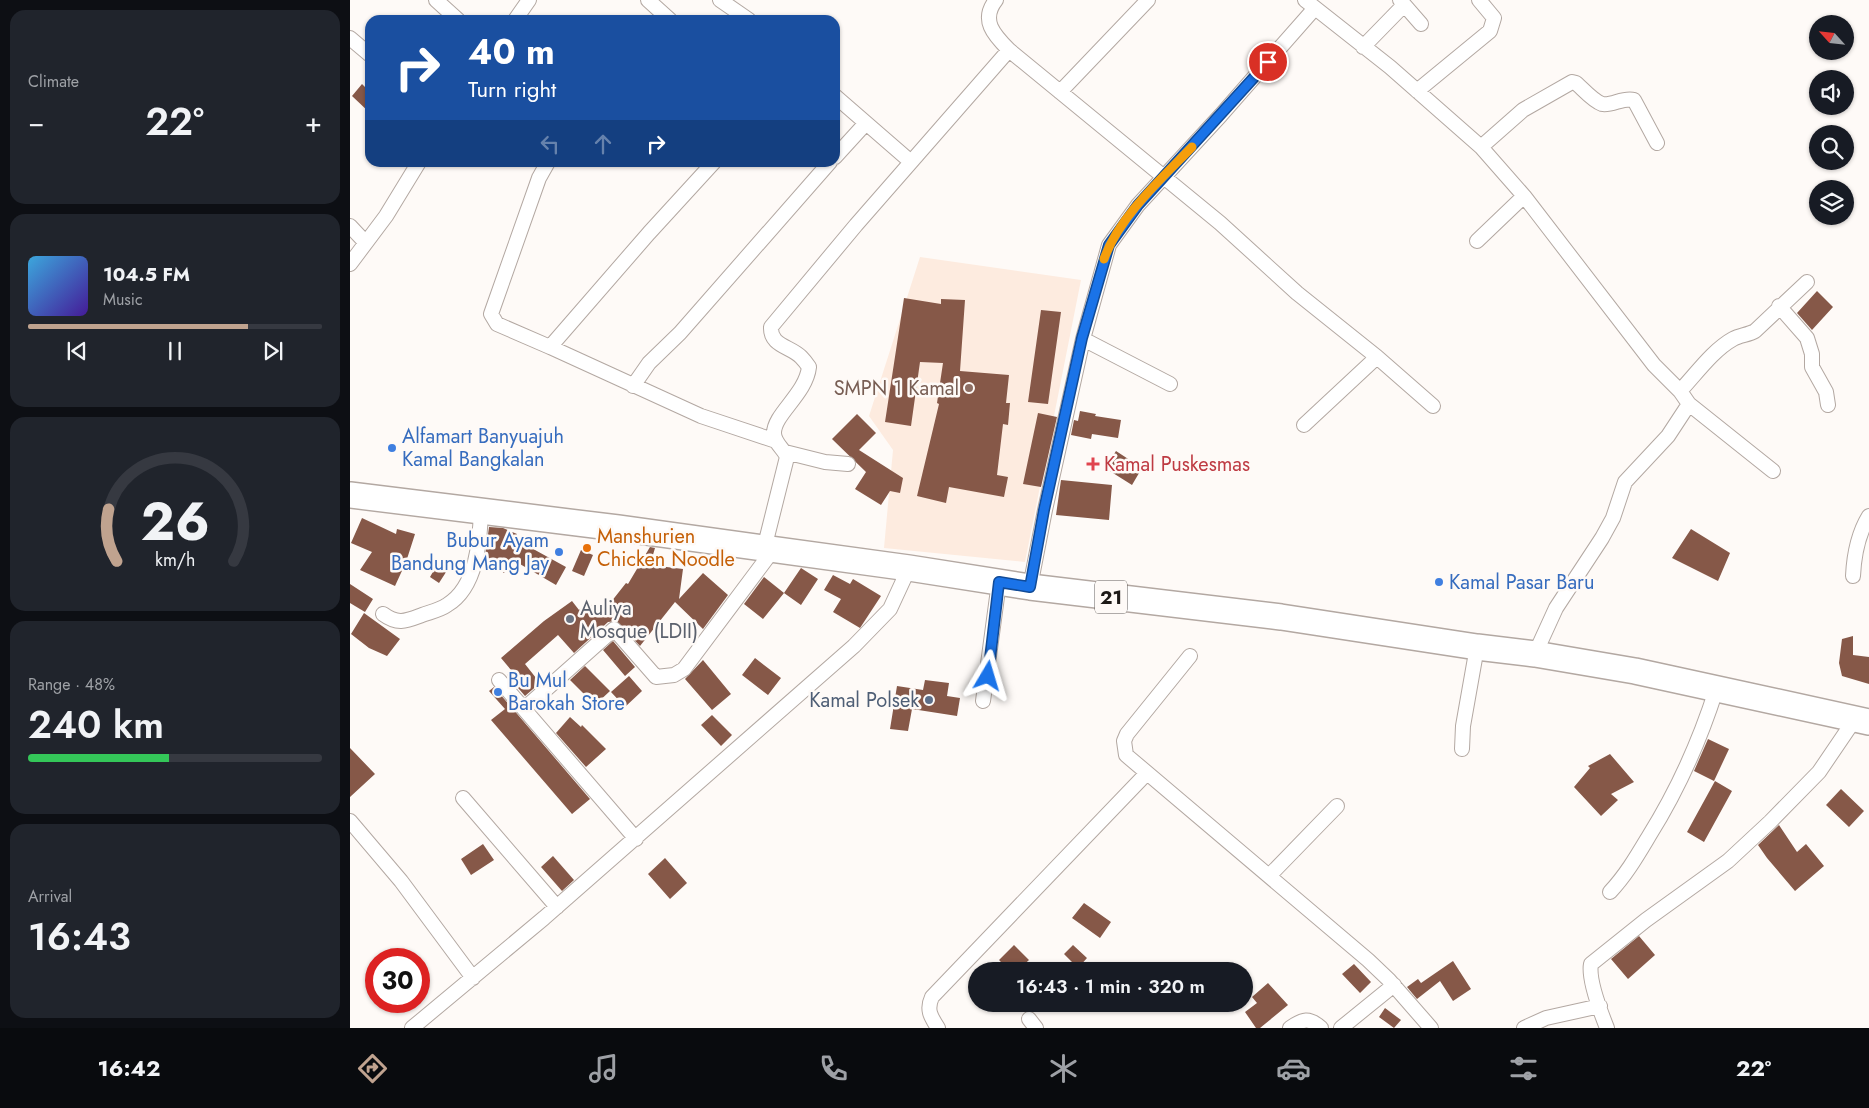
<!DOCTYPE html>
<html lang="en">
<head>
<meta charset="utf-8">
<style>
	:root { --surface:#171b24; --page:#20242c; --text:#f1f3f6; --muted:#9ea1a6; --line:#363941; --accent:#c0a38f }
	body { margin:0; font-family:Jost,sans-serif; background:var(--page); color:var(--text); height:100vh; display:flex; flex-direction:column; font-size:19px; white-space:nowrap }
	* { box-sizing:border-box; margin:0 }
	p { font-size:16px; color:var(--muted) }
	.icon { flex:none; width:28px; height:28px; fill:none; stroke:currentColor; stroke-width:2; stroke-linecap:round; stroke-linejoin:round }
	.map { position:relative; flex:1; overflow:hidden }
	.side { display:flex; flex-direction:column; gap:10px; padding:10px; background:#0d0f14; width:350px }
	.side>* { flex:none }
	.hud { position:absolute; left:15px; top:15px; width:475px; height:152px; border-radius:15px; box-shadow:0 1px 4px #0004; background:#1a4fa0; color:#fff; overflow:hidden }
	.needle { width:32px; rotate:297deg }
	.buttons { position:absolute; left:1459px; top:15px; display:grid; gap:10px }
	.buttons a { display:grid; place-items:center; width:45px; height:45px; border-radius:50%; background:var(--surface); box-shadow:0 1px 4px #0004; font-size:25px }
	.speed { position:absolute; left:15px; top:948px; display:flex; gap:10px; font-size:25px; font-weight:700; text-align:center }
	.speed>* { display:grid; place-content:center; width:65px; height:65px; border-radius:50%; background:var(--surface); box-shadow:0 1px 4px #0004; line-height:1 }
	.speed .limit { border:8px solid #d22; background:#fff; color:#111 }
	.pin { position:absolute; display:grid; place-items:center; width:42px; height:42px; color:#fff; margin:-21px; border:2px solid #fff; border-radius:50%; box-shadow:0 1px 5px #0007 }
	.me { position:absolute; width:55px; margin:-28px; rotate:7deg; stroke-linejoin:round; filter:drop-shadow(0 0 4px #0008) }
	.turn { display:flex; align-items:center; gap:18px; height:105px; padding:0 20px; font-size:22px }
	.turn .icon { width:65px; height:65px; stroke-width:2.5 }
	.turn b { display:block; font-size:35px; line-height:42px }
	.lanes { display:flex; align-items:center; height:48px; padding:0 20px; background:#0003; justify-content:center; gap:25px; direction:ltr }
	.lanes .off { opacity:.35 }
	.big { font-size:38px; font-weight:600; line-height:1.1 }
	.side .tile { flex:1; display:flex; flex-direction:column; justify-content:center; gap:8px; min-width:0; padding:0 18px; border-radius:15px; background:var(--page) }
	.side .dial { align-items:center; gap:0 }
	.dial svg { height:130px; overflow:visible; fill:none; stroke:var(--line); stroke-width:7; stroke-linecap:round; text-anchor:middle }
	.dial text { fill:var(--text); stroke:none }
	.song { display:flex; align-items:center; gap:15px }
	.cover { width:60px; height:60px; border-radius:8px; background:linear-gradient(135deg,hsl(200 70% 55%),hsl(260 70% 35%)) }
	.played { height:5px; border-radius:2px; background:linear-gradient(90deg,var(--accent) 75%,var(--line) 75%) }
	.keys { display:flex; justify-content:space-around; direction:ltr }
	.heat { display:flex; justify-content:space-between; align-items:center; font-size:28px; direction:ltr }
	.charge { height:8px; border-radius:4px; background:linear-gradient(90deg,#34c759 48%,var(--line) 0) }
	.trip { position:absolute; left:618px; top:962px; width:285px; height:50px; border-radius:25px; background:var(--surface); box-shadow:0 1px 4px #0004; font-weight:600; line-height:50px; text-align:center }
	.menu { display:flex; height:80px; justify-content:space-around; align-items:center; background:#090b0e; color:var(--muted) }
	.menu .icon { width:35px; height:35px }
	.menu .active { color:var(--accent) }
	.menu b { font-size:22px; color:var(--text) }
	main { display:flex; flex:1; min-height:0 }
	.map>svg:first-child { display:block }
</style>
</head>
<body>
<main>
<section class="side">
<div class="tile"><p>Climate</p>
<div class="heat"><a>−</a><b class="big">22°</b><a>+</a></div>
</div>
<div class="tile">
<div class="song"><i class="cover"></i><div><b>104.5 FM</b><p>Music</p></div></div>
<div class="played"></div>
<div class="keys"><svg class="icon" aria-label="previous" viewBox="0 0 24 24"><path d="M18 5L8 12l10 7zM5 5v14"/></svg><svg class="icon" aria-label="pause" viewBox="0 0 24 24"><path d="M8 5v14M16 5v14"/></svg><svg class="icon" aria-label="next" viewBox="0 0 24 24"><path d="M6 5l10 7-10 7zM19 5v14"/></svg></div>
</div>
<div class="tile dial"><svg viewBox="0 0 100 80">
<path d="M14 69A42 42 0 1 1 86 69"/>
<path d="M14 69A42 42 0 0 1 9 37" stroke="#c0a38f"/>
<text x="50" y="56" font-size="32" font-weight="700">26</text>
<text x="50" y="72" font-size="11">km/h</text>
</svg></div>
<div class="tile"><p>Range · 48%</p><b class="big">240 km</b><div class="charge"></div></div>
<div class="tile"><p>Arrival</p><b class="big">16:43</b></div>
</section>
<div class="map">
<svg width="1519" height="1028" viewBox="0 0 1519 1028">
	<rect width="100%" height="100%" fill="#fefaf7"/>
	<path fill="#fdebdf" d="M570,257L731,280L675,562L534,548L543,450L519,416Z"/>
	<path fill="#865848" d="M12,84L20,92V113L2,96Z
		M1467,291L1483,307L1462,330L1447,313Z
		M554,298L591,304V299L615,300L610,371L659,375L656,403H660L658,425L653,424L647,475L658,477L654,497L599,487L596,503L567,496L589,404L587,403L593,363L570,362L561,426L535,422Z
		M691,310L711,312L698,404L678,402Z
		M730,411L746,414L745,416L771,420L768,438L742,434L741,439L721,435L724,420L728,421Z
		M688,413L707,417L691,487L673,484Z
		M507,414L526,433L509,450L553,478L550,493L540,491L531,505L505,489L516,472L482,439Z
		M766,451L792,468L782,485L755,468Z
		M711,480L762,485L759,520L706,515Z
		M12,518L46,534L47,529L65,534L56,562L45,586L10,570L22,552L1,543Z
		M139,527L153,528L167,534L165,539L216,567L206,585L163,560L154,573L135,557Z
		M1341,529L1380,553L1368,581L1322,558Z
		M300,547L305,548L300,565L333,569L329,599L353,573L378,595L353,629L325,602L290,646L266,621L258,622L224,653L208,635L175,664L190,683L175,696L157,675L161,670L151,658L194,621L222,601L229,610L239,602L250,616L276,583L278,584Z
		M231,550L243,555L234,576L222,571Z
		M88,563L98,569L89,583L80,577Z
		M451,568L468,579L451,605L434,593Z
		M483,575L500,584L503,579L531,596L510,628L483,612L491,599L474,590Z
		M414,577L434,593L413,619L394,604Z
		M0,584L23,599L15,612L0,603Z
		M14,613L50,639L37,656L19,648L1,634Z
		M1503,636V655L1519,657V684L1492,676L1489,663L1492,639Z
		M263,641L285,667L275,676L253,650Z
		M405,658L431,678L418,695L392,675Z
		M353,660L381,694L362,710L335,679Z
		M235,666L260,691L245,705L220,680Z
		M279,676L292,691L275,707L261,692Z
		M575,680L599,683L597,696L610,698L607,716L562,709L558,731L540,729L547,686L573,690Z
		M144,687L240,799L222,814L141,720L155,709L139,691Z
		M362,715L382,735L371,746L351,725Z
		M220,717L231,727L232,725L256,749L236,767L206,733Z
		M1358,739L1379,749L1364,781L1344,771Z
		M0,748L25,774L0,797Z
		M1260,754L1284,782L1261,794L1268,800L1251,816L1224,787L1240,768L1238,766Z
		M1365,781L1382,791L1354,842L1337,832Z
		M1491,789L1514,811L1499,827L1476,805Z
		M1429,825L1447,852L1456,844L1474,866L1445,891L1417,858L1408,845Z
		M133,844L144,860L121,875L111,859Z
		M203,856L224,880L212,891L191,867Z
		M315,858L337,883L320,899L298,874Z
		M734,903L761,922L750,938L722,918Z
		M1289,936L1305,955L1278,979L1261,959Z
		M664,945L679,960L667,971H660L649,960Z
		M723,945L737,958L728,968L714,954Z
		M1103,961L1121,989L1103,1001L1090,981L1067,999L1057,987L1068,979L1071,983Z
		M1004,964L1021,982L1010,993L992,974Z
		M918,983L938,1005L910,1028H906L895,1012L907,1003L902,997Z
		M1035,1008L1051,1020L1044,1028L1029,1017Z"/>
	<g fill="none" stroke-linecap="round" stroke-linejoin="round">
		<defs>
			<path id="street" d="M86,0L108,20
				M298,0L320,20
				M370,0L399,20
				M646,0C630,20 644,35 659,50L870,223L947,293L1027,357L1083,406
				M955,0L1040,67L1131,147L1174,196L1304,365L1330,391L1339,404L1318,436L1275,482L1263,518L1252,538L1206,608L1185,654
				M1050,0L1071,24
				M165,20L179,0
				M0,38L20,55
				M1013,47L1054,5
				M1067,91L1140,31L1144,18L1129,0
				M710,92L798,0
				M485,96L561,162
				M1131,147L1173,110L1222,82L1226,83C1233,89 1243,101 1252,104C1262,106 1273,97 1284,100L1307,143
				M485,157L516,123
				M198,162L189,178L141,314L147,324L200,347
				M364,162L299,233L200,347L351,416L426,441
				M0,226L15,242
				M1127,241L1174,196
				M0,264L36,216L69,162
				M1429,306L1457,338L1462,354V367L1476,392L1478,405
				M733,339L820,384
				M283,386L299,363L330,333L480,162
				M1330,391C1346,374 1363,350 1383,339C1390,335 1398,335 1405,331L1457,282
				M1339,404L1423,471
				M954,425L1027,357
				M435,452L475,462L498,464
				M414,549L437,457C434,449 424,443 424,433C424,414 456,394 459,367C457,364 454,360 451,357C440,346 420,346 421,327L506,225L659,50
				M1503,576C1504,555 1508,534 1519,516
				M680,587L695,510L733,339L759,245L788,205L871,115L965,8
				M33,614C48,625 56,621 72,615C80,612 90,610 97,605C127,587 130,541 131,510
				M840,656L777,734L774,741L776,755L1018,960L1039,980L1081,1028
				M149,680L286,839
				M633,701L649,582
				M175,708L264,629L306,677L324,675L334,669L423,550
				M1112,749L1113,726L1127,647
				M113,798L207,907
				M0,821L51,881L123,978
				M919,876L987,806
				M1260,892C1276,875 1287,856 1299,836C1329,788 1349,743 1366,690
				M679,1019L686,1028
				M62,1028L194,918L504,646L540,609L559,568
				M588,1028C581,1017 576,1010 582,997L797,773
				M940,1028C953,1019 959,1017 971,1028
				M991,1028L1044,985
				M1174,1028L1196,1018L1250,1006
				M1257,1028C1251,1013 1238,979 1241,964L1296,920L1378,861L1420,822L1469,772L1505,719"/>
			<path id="highway" d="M0,495L268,528L559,568L680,587L931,617L1127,647L1185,654L1285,671L1519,722"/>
		</defs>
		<use href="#street" stroke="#b3a8a2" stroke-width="16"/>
		<use href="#highway" stroke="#b3a8a2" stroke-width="28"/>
		<use href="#street" stroke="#fff" stroke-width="14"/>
		<use href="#highway" stroke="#fff" stroke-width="25"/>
	</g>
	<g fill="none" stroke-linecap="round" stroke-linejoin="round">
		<defs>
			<path id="route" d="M638,676L649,582L680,587L694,510L732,338L759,245L788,205L918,62"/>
		</defs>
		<use href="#route" stroke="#114b97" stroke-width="12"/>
		<use href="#route" stroke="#1a73e8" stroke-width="9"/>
		<path stroke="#f59e0b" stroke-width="9" d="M754,259C769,217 811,179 842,147"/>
	</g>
	<circle fill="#8d6e63" stroke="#fefaf7" stroke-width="2" cx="619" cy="388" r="5"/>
	<g fill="#3f7fe0" stroke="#fefaf7" stroke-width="2">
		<circle cx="42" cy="448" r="5"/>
		<circle cx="209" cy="552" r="5"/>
		<circle cx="1089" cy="582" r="5"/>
		<circle cx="148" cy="692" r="5"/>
	</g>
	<path fill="#e0444e" stroke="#fefaf7" stroke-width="2" d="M740.5 456.5h5v5h5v5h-5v5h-5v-5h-5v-5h5z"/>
	<circle fill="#e8710a" stroke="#fefaf7" stroke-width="2" cx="237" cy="548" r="5"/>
	<circle fill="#6b7280" stroke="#fefaf7" stroke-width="2" cx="220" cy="619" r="5"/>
	<circle fill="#5c6f8a" stroke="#fefaf7" stroke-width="2" cx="579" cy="700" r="5"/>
	<g text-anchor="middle" stroke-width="5" stroke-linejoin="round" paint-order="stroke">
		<rect fill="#fefaf7" stroke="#605d5a" stroke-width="1" x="745" y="580.5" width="32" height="33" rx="4"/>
		<g font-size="19" font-weight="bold" fill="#1d1a17">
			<text x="761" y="604">21</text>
		</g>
		<g font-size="20" fill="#785e54" stroke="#fefaf7" text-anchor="end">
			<text x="609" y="395">SMPN 1 Kamal</text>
		</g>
		<g font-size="20" fill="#366cbe" stroke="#fefaf7" text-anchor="start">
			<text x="52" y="443">Alfamart Banyuajuh<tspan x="52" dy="23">Kamal Bangkalan</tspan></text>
			<text x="199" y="547" text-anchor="end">Bubur Ayam<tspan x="199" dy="23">Bandung Mang Jay</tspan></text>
			<text x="1099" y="589">Kamal Pasar Baru</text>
			<text x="158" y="687">Bu Mul<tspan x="158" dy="23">Barokah Store</tspan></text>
		</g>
		<g font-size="20" fill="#be3a42" stroke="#fefaf7" text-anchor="start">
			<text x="754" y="471">Kamal Puskesmas</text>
		</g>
		<g font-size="20" fill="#c56008" stroke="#fefaf7" text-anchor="start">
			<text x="247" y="543">Manshurien<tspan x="247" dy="23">Chicken Noodle</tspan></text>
		</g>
		<g font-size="20" fill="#5b616d" stroke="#fefaf7" text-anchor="start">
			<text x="230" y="615">Auliya<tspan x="230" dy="23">Mosque (LDII)</tspan></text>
		</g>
		<g font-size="20" fill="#4e5e75" stroke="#fefaf7" text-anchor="end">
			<text x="569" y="707">Kamal Polsek</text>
		</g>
	</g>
</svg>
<div class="buttons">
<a><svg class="needle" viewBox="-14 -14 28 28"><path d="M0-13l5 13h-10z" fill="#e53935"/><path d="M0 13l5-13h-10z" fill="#9ea1a6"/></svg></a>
<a><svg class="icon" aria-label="sound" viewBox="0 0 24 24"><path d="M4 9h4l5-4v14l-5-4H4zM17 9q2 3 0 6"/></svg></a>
<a><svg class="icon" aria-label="search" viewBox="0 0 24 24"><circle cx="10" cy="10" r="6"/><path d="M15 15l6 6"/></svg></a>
<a><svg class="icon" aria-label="layers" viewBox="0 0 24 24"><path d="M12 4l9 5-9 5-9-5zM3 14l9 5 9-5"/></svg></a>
</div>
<div class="speed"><div class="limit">30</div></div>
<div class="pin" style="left:918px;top:62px;background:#d93025"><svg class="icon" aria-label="arrive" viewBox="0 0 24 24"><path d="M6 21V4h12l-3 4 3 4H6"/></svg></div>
<svg class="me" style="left:638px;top:676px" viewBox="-20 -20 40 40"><path d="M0-17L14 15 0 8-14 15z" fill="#1a73e8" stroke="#fff" stroke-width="4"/></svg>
<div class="trip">16:43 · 1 min · 320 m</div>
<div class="hud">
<div class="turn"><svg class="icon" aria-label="right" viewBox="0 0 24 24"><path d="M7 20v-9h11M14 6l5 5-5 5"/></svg><div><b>40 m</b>Turn right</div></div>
<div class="lanes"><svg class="icon off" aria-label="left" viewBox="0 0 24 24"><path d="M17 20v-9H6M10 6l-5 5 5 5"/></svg><svg class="icon off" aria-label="ahead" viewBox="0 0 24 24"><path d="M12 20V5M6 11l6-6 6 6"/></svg><svg class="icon" aria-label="right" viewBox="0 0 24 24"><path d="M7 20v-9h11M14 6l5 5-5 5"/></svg></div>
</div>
</div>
</main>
<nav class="menu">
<b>16:42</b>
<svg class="icon active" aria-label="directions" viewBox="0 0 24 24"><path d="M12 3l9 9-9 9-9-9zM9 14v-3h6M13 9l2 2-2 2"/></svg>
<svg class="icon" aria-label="music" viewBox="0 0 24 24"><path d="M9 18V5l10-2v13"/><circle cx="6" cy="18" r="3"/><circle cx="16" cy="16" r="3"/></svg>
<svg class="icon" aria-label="phone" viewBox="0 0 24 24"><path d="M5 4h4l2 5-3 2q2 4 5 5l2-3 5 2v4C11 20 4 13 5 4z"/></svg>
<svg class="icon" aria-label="climate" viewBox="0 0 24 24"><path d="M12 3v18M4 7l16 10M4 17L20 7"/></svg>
<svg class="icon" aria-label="car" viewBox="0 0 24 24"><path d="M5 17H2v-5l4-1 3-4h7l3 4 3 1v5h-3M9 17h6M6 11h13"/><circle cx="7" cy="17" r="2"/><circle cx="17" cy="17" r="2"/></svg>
<svg class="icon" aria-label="filters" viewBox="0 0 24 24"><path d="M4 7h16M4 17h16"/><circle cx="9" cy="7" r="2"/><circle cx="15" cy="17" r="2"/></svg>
<b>22°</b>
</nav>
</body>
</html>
